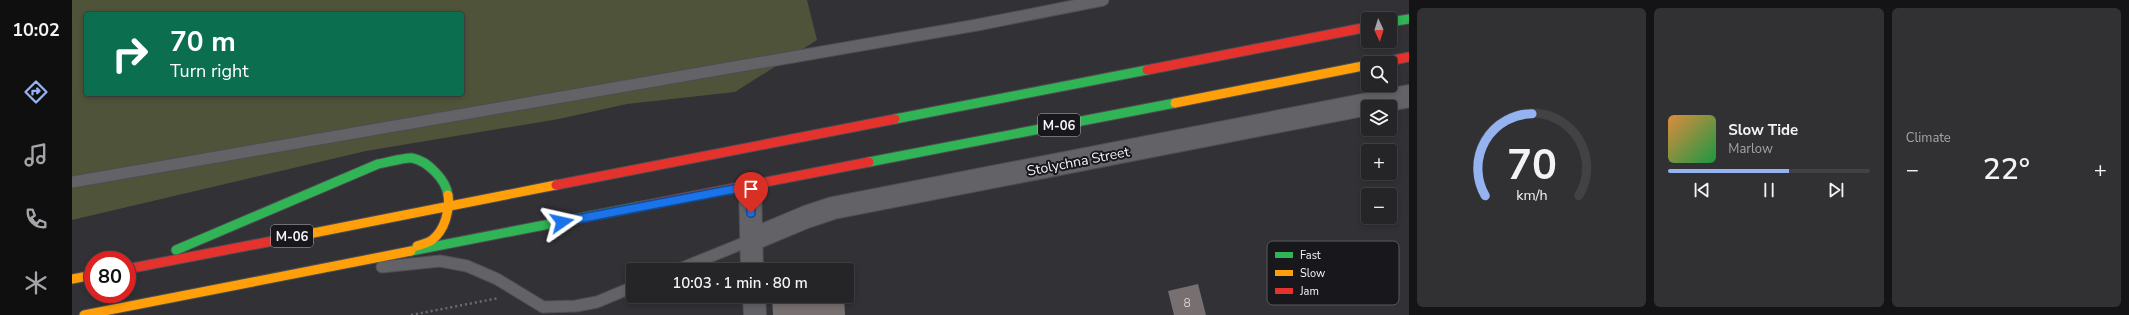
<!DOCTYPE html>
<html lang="en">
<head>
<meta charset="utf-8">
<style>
	:root { --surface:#252528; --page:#313134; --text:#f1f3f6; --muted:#a3a5a8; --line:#424245; --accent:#95b2f1 }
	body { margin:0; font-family:"Nunito Sans",sans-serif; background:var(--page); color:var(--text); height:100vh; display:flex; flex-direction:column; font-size:15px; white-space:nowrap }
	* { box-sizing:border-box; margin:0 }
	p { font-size:13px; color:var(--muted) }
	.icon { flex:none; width:22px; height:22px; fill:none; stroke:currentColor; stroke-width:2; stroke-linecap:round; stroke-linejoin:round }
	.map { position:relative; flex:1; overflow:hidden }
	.sheet { display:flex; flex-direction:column; gap:8px; padding:8px; background:#141416; width:720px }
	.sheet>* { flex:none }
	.guide { position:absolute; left:12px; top:12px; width:380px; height:84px; border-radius:4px; box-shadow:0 2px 6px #0003,0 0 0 1px var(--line); background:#0b6e4f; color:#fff; overflow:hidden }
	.needle { width:26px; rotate:176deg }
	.controls { position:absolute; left:1289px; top:12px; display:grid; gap:8px }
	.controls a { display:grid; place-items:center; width:36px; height:36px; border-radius:4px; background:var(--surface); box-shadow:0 2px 6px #0003,0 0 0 1px var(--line); font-size:20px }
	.speed { position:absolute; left:12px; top:251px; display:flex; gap:8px; font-size:20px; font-weight:700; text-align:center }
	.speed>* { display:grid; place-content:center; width:52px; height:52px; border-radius:50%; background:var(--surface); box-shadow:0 2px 6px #0003,0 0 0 1px var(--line); line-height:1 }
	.speed .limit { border:6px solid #d22; background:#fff; color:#111 }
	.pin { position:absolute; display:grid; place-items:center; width:34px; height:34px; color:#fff; margin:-41px -17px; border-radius:50% 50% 50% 0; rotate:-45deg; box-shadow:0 0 4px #0007 }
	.pin .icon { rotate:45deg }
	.me { position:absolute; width:44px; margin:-22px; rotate:79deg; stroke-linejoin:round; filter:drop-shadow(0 0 3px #0008) }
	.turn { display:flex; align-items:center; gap:14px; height:84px; padding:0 20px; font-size:18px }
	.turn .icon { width:52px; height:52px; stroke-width:2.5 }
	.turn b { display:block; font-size:28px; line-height:34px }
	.big { font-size:30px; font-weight:600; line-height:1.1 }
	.sheet .card { flex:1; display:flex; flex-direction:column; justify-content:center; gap:6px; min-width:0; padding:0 14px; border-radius:6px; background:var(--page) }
	.sheet .dial { align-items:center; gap:0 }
	.dial svg { height:104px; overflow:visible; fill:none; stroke:var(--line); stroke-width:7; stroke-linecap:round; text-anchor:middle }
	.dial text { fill:var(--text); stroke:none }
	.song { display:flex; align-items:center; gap:12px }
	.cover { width:48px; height:48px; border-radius:6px; background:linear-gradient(135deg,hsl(30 70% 55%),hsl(140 70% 35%)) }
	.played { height:4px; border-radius:2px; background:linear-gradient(90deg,var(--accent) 60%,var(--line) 60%) }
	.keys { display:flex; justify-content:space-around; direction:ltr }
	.heat { display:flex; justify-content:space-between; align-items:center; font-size:22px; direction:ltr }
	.sheet .tiles { flex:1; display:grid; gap:8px; grid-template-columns:repeat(3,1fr) }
	.trip { position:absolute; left:554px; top:263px; width:228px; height:40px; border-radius:4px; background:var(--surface); box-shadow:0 2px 6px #0003,0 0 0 1px var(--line); font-weight:600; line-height:40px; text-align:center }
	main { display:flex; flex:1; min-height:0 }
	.tabs { display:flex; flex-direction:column; width:72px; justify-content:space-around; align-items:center; background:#0f0f10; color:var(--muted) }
	.tabs .icon { width:28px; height:28px }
	.tabs .active { color:var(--accent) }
	.tabs b { font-size:18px; color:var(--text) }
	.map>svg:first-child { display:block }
</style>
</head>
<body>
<main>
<nav class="tabs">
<b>10:02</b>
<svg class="icon active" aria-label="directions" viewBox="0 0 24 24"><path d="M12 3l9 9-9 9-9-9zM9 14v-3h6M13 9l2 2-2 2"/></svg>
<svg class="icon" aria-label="music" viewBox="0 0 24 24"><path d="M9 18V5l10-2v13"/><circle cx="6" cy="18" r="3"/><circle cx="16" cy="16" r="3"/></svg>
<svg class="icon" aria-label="phone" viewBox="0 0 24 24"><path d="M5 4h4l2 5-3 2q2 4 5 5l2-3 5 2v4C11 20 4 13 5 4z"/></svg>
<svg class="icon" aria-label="climate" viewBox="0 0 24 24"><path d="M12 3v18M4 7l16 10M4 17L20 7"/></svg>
</nav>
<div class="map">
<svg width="1337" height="315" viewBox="0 0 1337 315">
	<rect width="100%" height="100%" fill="#313136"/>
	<path fill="#4f5339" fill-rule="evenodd" d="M0,0H735L745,40L663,92L555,104L487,119L294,151L0,220ZM14,14H390V94H14Z"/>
	<path fill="#776f70" d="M1126,284L1134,315H1102L1096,291Z
		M700,296H772L773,315H701Z"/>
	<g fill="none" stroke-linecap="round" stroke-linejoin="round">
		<defs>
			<path id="lane" d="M0,182L905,25L1031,0
				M310,267L368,261L395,266L425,279L471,307L504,306L525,302L561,287
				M605,270L679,240"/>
			<path id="street" d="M678,186L680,270
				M679,240L734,217L761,208L1337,96
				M682,296L683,315"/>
			<path id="fast" d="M1318,22L1337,19
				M823,119L1075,70
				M797,162L1103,103
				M104,250L306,164C314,163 333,157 340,158C356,161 374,180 376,195
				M339,251L565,207"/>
			<path id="slow" d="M1103,103L1296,65
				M211,239L484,185
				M345,246C350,244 356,243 360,240C373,230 378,210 376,195
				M0,279L21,275
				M12,315L339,251"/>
			<path id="jam" d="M1307,63L1337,57
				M1075,70L1296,27
				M484,185L823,119
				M565,207L797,162
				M55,269L211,239"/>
		</defs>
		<use href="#lane" stroke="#4e4d52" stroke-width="13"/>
		<use href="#street" stroke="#4e4d52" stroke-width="24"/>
		<use href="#fast" stroke="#4e4d52" stroke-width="11"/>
		<use href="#slow" stroke="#4e4d52" stroke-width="11"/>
		<use href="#jam" stroke="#4e4d52" stroke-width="11"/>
		<path stroke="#6c6c70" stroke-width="2.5" stroke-dasharray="2 3" stroke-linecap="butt" d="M339,315L427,298"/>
		<use href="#lane" stroke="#636267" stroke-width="11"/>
		<use href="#street" stroke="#636267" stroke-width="22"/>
		<use href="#fast" stroke="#30b455" stroke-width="9"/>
		<use href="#slow" stroke="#ff9f0a" stroke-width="9"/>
		<use href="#jam" stroke="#e5322d" stroke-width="9"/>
	</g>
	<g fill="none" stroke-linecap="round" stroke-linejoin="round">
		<defs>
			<path id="route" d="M490,222L678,186L679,213"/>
		</defs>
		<use href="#route" stroke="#114b97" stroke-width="10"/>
		<use href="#route" stroke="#1a73e8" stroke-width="7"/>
	</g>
	<g text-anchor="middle" stroke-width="4" stroke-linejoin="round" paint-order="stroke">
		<g font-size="12" fill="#d6d2d8">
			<text x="1115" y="307">8</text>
		</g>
		<g fill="#18171c" stroke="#b3b1b8" stroke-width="1">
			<rect x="966" y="114" width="42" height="22" rx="3"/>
			<rect x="199" y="225" width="42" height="22" rx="3"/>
		</g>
		<g font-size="13" font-weight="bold" fill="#f5f3fb">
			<text x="987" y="130">М-06</text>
			<text x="220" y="241">М-06</text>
		</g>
		<g font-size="14" fill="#f5f3fb" stroke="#18171c">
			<text transform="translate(1006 161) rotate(-11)" y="5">Stolychna Street</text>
		</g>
	</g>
	<rect x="1195" y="241" width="132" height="64" rx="6" fill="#18171c" stroke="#5a595f" stroke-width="1"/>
	<rect x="1203" y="252" width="18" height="6" fill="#30b455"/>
	<rect x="1203" y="270" width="18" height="6" fill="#ff9f0a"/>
	<rect x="1203" y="288" width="18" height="6" fill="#e5322d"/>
	<g font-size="11" fill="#f5f3fb">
		<text x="1228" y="259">Fast</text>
		<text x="1228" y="277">Slow</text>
		<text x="1228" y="295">Jam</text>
	</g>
</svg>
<div class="controls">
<a><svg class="needle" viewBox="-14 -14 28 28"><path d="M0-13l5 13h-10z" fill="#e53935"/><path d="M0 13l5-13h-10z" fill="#a3a5a8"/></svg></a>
<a><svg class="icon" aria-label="search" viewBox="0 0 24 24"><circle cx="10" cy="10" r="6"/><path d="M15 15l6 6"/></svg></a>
<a><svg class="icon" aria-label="layers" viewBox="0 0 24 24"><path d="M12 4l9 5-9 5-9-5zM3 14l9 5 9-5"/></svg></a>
<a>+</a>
<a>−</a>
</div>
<div class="speed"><div class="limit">80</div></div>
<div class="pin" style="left:679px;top:213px;background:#d93025"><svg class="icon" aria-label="arrive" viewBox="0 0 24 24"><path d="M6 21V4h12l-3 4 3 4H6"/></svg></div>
<svg class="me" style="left:490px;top:222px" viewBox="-20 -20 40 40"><path d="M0-17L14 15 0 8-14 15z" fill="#1a73e8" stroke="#fff" stroke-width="4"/></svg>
<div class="trip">10:03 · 1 min · 80 m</div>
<div class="guide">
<div class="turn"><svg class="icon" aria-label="right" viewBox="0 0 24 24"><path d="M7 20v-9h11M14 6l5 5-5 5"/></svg><div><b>70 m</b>Turn right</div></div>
</div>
</div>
<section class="sheet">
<div class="tiles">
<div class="card dial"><svg viewBox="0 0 100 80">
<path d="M14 69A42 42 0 1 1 86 69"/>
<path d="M14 69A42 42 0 0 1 50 6" stroke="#95b2f1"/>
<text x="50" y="56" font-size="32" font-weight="700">70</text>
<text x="50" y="72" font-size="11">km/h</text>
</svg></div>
<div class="card">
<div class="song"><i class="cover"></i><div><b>Slow Tide</b><p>Marlow</p></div></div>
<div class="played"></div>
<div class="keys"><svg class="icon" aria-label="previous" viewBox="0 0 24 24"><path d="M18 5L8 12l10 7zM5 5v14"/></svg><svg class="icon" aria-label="pause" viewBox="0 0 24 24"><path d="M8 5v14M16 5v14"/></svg><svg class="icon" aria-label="next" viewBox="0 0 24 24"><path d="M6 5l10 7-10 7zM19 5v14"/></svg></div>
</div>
<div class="card"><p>Climate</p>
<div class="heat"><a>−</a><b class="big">22°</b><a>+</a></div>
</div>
</div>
</section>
</main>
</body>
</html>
